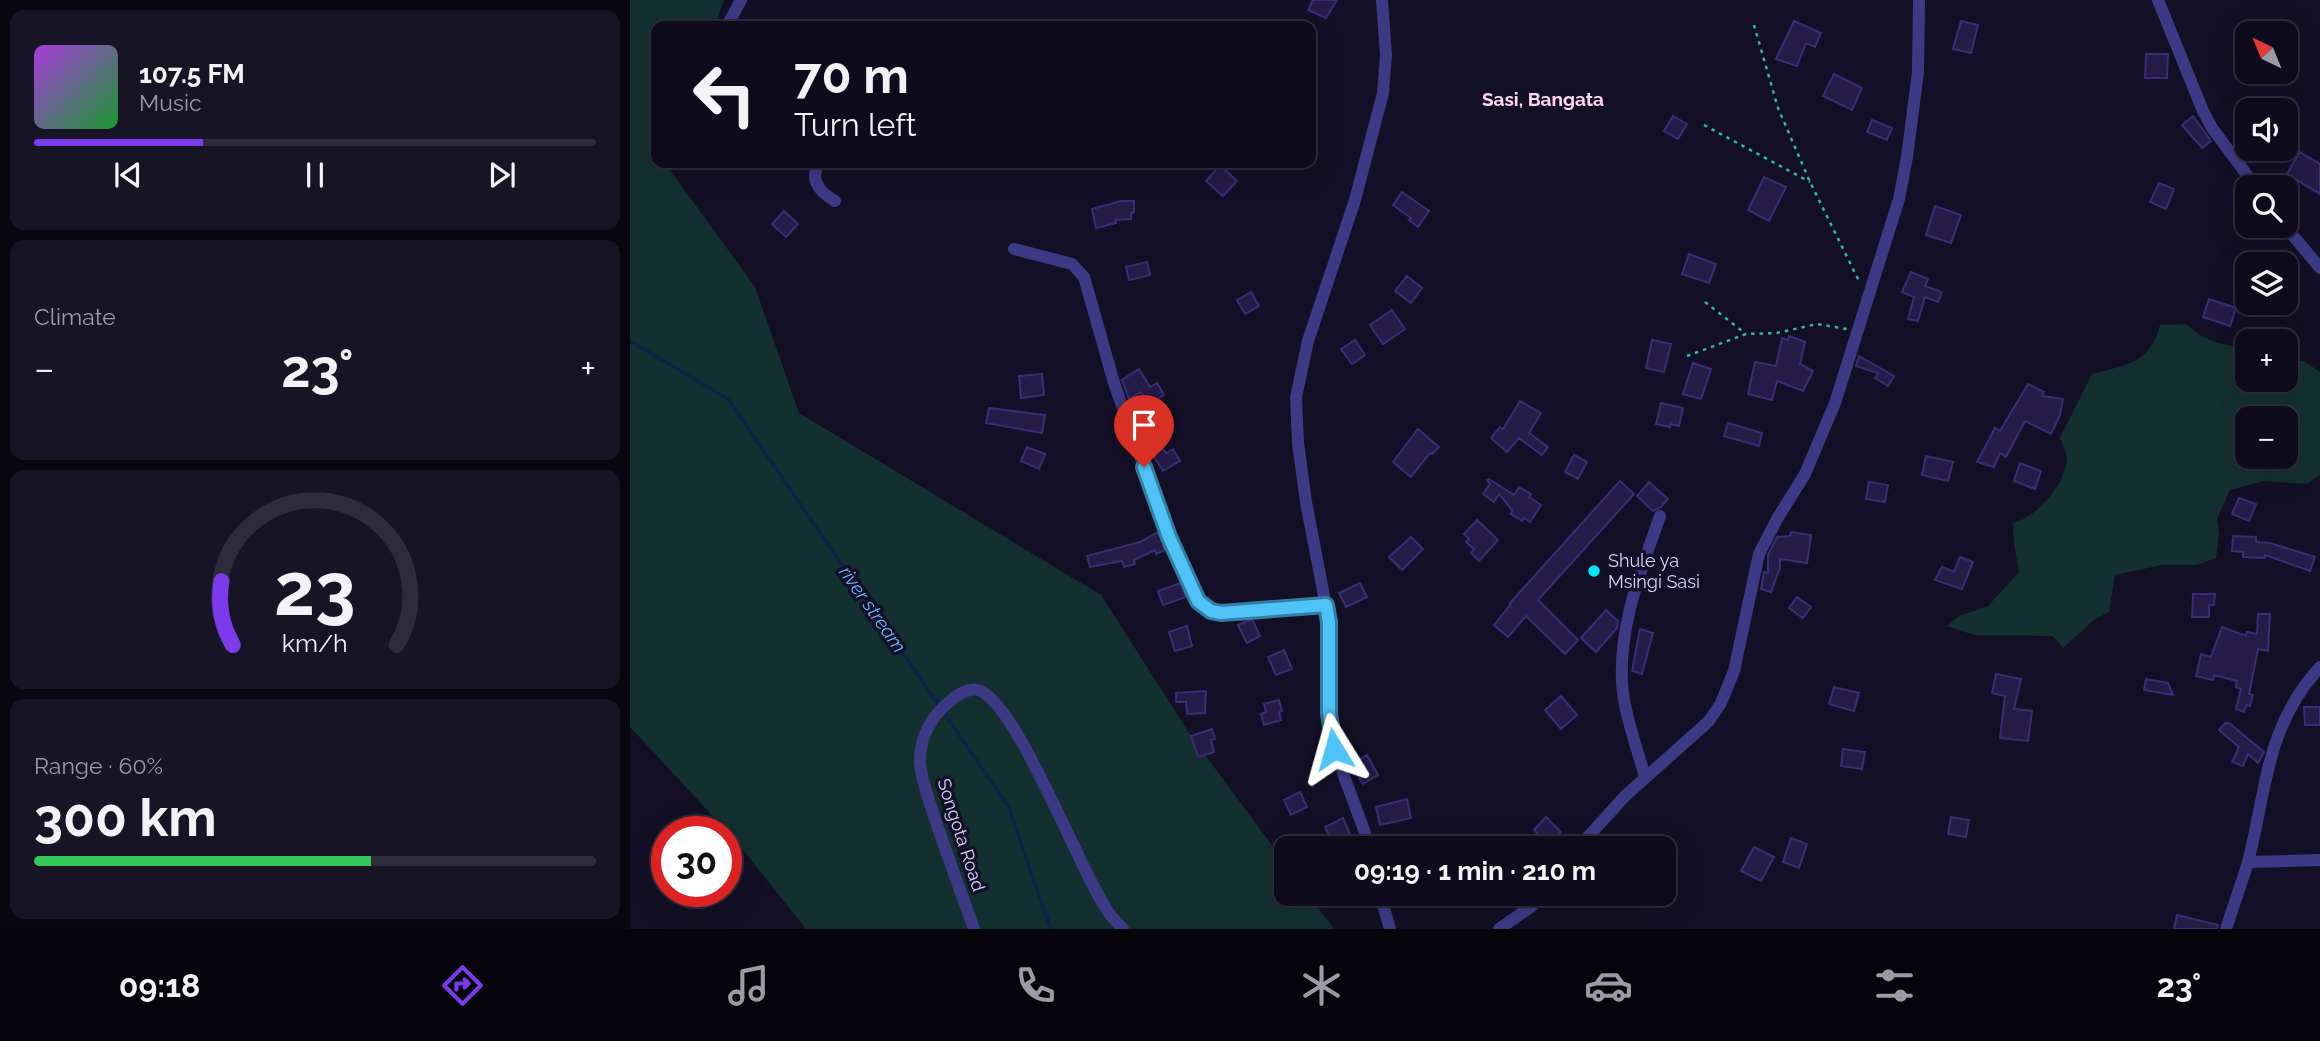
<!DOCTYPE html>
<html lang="en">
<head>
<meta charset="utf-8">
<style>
	:root { --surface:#0e0b1c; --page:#171425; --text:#f1f3f6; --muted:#9b9ba3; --line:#2e2b3b; --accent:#7c3aed }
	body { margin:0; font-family:Raleway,sans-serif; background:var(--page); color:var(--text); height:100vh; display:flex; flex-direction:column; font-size:26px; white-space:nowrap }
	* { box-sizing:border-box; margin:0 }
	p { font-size:23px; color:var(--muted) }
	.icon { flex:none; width:38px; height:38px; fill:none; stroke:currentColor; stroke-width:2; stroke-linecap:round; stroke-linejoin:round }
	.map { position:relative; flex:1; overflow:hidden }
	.details { display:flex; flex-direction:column; gap:10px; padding:10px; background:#08060f; width:630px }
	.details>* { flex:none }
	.top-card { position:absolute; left:21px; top:21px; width:665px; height:147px; border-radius:14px; box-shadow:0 7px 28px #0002,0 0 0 2px var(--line); background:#0e0b1c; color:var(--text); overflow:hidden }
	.needle { width:46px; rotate:317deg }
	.buttons { position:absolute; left:1605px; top:21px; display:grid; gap:14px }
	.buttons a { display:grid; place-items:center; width:63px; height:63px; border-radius:14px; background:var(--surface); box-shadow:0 7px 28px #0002,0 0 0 2px var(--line); font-size:35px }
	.speed { position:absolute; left:21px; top:816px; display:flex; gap:14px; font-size:35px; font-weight:700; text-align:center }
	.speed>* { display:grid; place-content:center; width:91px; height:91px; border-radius:50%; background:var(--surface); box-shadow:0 7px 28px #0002,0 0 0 2px var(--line); line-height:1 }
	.speed .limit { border:10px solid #d22; background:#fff; color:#111 }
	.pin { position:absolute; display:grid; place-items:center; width:60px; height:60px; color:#fff; margin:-72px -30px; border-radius:50% 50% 50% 0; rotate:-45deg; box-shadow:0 0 7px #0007 }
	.pin .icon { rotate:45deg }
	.me { position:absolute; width:77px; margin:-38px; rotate:352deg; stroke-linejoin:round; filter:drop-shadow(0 0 5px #0008) }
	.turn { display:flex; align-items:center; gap:24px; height:147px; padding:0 28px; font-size:32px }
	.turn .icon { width:91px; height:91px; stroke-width:2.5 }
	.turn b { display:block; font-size:49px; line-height:60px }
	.big { font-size:52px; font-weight:700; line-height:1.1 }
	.details .card { flex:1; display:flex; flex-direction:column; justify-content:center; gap:10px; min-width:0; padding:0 24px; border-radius:14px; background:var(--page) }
	.details .dial { align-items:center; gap:0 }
	.dial svg { height:182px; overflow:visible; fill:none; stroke:var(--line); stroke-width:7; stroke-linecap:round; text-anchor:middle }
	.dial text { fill:var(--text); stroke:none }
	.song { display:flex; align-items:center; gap:21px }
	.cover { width:84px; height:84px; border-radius:10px; background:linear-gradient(135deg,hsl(280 70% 55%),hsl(130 70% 35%)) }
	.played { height:7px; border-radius:4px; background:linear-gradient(90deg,var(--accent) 30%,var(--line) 30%) }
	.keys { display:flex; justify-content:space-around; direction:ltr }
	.heat { display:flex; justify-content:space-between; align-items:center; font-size:38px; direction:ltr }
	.charge { height:10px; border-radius:5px; background:linear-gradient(90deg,#34c759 60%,var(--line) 0) }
	.trip { position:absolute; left:644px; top:836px; width:402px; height:70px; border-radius:14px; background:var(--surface); box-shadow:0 7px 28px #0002,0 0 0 2px var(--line); font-weight:700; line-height:70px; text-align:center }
	.tab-bar { display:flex; height:112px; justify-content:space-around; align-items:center; background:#06040b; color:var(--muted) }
	.tab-bar .icon { width:49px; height:49px }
	.tab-bar .selected { color:var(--accent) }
	.tab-bar b { font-size:32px; color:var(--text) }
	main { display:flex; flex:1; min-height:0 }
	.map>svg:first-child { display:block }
</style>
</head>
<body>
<main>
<section class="details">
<div class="card">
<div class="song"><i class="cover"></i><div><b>107.5 FM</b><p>Music</p></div></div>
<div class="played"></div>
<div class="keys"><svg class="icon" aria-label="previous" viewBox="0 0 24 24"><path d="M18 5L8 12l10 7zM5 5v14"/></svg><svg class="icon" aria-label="pause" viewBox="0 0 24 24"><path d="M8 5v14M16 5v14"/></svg><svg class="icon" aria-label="next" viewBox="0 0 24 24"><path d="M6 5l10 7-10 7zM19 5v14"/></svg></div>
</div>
<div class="card"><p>Climate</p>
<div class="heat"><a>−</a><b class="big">23°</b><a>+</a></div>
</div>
<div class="card dial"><svg viewBox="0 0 100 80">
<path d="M14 69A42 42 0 1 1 86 69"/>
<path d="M14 69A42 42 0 0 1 9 41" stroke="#7c3aed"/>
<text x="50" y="56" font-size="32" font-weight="700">23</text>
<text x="50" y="72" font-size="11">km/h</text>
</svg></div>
<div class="card"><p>Range · 60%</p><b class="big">300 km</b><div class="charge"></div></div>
</section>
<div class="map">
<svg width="1690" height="929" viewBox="0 0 1690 929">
	<rect width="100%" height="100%" fill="#130f26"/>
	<path fill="#12302f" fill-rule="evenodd" d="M0,0H94L85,26H26V163H35L125,287L169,413L471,595L561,736L656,864V894H678L704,929H176L106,841L0,727Z
		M1556,324C1574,341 1593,346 1617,347V380H1656V359L1674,361L1690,372V475L1677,484L1634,481L1600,490L1587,519L1589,535L1586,558L1567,565H1532L1485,575L1479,612L1464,620L1433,648L1423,636L1344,635L1317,626L1329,616L1358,606L1389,572L1384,544L1383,523C1408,516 1433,487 1437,460C1437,454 1433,445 1430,438L1462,374C1497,364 1519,365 1530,325ZM1617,418H1656V457H1617Z"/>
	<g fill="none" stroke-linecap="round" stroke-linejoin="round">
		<path stroke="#0c2248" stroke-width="3.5" d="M0,341L98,399L378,806L421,929"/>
	</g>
	<path fill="#241b47" stroke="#3b2d73" stroke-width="2" d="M683,0H707L696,18L678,10Z
		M1164,21L1191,33L1185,47L1176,43L1167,66L1146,59Z
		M1331,21L1348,25L1341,53L1323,49Z
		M1516,54H1538L1537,78H1515Z
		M1204,74L1232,88L1222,110L1193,96Z
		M1043,116L1057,124L1048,139L1034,131Z
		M1563,116L1581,141L1572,148L1552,125Z
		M1242,120L1262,128L1257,140L1237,132Z
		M1670,152L1690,164V194L1657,174Z
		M590,165L607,181L593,196L576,181Z
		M1134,177L1156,187L1139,221L1118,210Z
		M1529,183L1544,189L1536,209L1520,202Z
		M772,192L799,211L788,227L779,220L781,218L763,205Z
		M491,201H504V212L501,213V219L485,220L486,223L466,228L462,209Z
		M1305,206L1331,215L1321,243L1296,235Z
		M154,211L168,224L156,237L142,224Z
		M1059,254L1086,264L1079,283L1052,274Z
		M517,262L520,275L499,280L496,267Z
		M1281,272L1298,279L1295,286L1312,292L1308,302L1295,297L1288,321L1278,319L1284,297L1272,292Z
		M777,276L792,288L781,303L765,291Z
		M621,292L629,306L615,314L607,300Z
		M1579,299L1606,308L1600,326L1573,317Z
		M762,310L775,329L753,344L740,325Z
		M1159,336L1175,342L1170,364L1183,371L1173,391L1147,381L1142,400L1118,394L1125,362L1146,366L1152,338L1158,340Z
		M725,340L735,355L722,364L711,349Z
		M1022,340L1041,344L1034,372L1016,368Z
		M1229,356L1264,376L1258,386L1245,378L1248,373L1226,366Z
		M1063,363L1081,369L1071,399L1053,394Z
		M509,369L520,387L527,383L534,395L519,404L511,392L499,399L492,380Z
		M412,374L414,395L391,398L389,376Z
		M1398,384L1414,392L1412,396L1433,399L1430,415L1421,434L1395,421L1376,457L1370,453L1364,467L1347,462L1365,428L1370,431Z
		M890,401L911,413L899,433L918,447L912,455L889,438L877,452L861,438L870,427L873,429Z
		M1031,403L1053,408L1049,426L1041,424L1040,427L1026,424Z
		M359,408L415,415L412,433L356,423Z
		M1098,423L1132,433L1129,446L1094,436Z
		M788,429L809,447L802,454L800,453L781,477L763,462Z
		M397,447L415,454L409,469L391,461Z
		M533,449L536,453L543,449L550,461L533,471L523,455Z
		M944,455L957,462L948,479L935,472Z
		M1296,456L1323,462L1318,481L1292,475Z
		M1390,463L1411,471L1405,489L1384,481Z
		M859,479L884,495L889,487L901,494L899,497L911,505L900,522L894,518L892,521L881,514L882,510L869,494L864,502L853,494L860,484L857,480Z
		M990,481L1004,494L908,600L948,640L935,654L896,616L878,637L864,625L881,604L880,603Z
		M1019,482L1038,499L1031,507L1023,511L1007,496Z
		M1239,482L1258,485L1255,502L1236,499Z
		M1609,498L1626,504L1619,521L1602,514Z
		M847,520L868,540L849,561L841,553L844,549L836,542L839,539L834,534Z
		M528,532L535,550L526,554L525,550L504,560L505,564L494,567L492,561L460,567L457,556L510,542Z
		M1161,532L1181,535L1177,563L1150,559V568L1141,592L1131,589L1134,572L1138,573V555L1147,537L1160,536Z
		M1603,536L1626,537V542L1640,543L1685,557L1680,571L1635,555V558L1613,557V552L1602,551Z
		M781,537L793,549L772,570L759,557Z
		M1330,557L1343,562L1332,589L1305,580L1312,567L1324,572Z
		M550,583L556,597L533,605L528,591Z
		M730,583L737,597L716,607L709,593Z
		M1563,594H1585L1584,605H1579V617H1562Z
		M1167,597L1181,607L1173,618L1159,608Z
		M976,610L988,621L987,628L966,652L951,638Z
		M1628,614H1640L1638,651L1628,649L1619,694L1623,695L1620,706L1616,705L1614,712L1606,709L1611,689L1606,687L1607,681L1584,675L1583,680L1566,676L1571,654L1581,657L1592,627L1616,636L1617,632L1627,634Z
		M622,619L630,636L617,643L608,625Z
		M557,626L562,646L545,651L539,632Z
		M1010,629L1023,633L1012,674L1002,671Z
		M654,650L662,669L646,675L638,657Z
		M1366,674L1391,679L1384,709L1402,711L1398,741L1370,738L1375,696L1362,693Z
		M1516,679L1538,683L1543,695L1514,690Z
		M1204,687L1229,693L1224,711L1199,704Z
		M576,691L575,713L557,714L556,702H546V693Z
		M931,696L947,715L931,729L915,710Z
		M649,700L652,711L649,712L651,720L634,725L631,714L636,712L634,704Z
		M1674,707H1690V725H1675Z
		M1595,723H1599L1634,752L1628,763L1618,754L1613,766L1602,762L1609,747L1589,730Z
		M582,729L585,739L581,740L584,752L568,757L561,736Z
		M1213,749L1235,752L1232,769L1211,766Z
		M737,755L748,775L733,784L721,765Z
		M670,792L677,807L661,815L654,800Z
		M777,799L781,818L750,825L746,807Z
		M916,817L931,832L919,845L904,830Z
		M1321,817L1339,820L1336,837L1318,834Z
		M713,818L722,839L704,847L695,827Z
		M1161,838L1177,844L1169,868L1153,862Z
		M1124,847L1144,857L1131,881L1111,871Z
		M1547,915L1588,925L1587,929H1544Z"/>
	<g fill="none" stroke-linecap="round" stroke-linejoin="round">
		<path stroke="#2fb8b0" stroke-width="2.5" stroke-dasharray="3.5 5" stroke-linecap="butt" d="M1124,25L1148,108L1180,182L1229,281
			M1074,125L1180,182
			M1075,302L1116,334
			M1057,356L1116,334L1147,333L1187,324L1217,329"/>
		<path stroke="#3d3a85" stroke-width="12" d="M1528,0L1573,111L1582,128L1626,187
			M97,26L111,0
			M189,163C179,180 190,192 205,201
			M1655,226L1690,268
			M384,249L442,264L454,277L484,383L539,537L568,601L581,611L591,613L696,605
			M1015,777C1007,747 994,714 992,683C989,624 1011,571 1030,516
			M739,849L734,830L704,749L699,713V622L676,502L668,443L666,397L678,341L725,200L753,93L756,55L752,0
			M947,849L995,796L1079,721L1091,703L1104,671L1129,554L1147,519L1175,474L1205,403L1269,199L1277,157L1288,72L1289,0
			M1618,862L1690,860
			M750,894L760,929
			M344,929C330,890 316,852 303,813C298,797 291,779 290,762C290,750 293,736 299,726C306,712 331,686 348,690C387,701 450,873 479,913C483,919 489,924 493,929
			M869,929L902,906L913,894
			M1596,929C1603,907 1611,885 1618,862C1637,789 1635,727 1690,667"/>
	</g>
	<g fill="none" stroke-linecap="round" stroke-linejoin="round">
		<defs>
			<path id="route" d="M514,467L539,537L568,601L581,611L591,613L696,605L699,622V713L704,749"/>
		</defs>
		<use href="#route" stroke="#337fa1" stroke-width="18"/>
		<use href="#route" stroke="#4fc3f7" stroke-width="12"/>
	</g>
	<circle fill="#00e5ff" stroke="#130f26" stroke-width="2.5" cx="964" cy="571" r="7"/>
	<g text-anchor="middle" stroke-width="7" stroke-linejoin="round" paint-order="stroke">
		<g font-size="18" fill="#d9d4ff" stroke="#130f26" text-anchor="start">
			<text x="978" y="567">Shule ya<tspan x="978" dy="21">Msingi Sasi</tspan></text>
		</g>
		<g font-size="18" fill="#d9d4ff" stroke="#130f26">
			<text transform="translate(331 835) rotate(72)" y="6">Songota Road</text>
		</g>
		<g font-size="19" font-weight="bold" fill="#ffd6f0" stroke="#130f26">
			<text x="913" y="106">Sasi, Bangata</text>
		</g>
		<g font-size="19" font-style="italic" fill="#62b6ff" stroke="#130f26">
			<text transform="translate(243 609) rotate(55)" y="7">river stream</text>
		</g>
	</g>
</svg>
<div class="buttons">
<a><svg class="needle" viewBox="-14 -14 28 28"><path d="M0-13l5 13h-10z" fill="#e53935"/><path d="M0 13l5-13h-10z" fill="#9b9ba3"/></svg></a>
<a><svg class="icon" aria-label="sound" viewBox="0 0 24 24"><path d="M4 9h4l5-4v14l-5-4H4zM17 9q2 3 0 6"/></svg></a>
<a><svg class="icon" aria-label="search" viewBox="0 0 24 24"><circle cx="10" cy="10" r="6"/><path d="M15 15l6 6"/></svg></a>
<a><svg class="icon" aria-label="layers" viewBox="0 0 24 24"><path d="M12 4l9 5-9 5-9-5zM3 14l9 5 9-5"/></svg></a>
<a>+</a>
<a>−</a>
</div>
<div class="speed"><div class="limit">30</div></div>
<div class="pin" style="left:514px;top:467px;background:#d93025"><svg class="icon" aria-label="arrive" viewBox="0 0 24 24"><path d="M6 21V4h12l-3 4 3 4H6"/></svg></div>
<svg class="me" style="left:704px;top:749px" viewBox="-20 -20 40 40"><path d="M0-17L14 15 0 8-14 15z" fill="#4fc3f7" stroke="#fff" stroke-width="4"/></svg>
<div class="trip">09:19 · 1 min · 210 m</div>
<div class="top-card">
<div class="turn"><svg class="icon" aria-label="left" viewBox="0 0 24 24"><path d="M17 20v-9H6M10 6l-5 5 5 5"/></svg><div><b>70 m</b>Turn left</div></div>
</div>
</div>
</main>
<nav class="tab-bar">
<b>09:18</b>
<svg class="icon selected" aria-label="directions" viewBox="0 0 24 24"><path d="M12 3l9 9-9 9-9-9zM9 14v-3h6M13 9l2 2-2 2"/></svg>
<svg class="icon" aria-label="music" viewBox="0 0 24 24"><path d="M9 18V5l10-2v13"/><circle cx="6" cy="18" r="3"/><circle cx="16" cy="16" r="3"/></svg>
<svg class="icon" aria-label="phone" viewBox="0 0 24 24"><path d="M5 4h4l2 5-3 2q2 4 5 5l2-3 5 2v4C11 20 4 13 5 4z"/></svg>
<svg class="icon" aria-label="climate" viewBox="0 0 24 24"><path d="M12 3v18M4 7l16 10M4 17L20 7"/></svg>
<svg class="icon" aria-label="car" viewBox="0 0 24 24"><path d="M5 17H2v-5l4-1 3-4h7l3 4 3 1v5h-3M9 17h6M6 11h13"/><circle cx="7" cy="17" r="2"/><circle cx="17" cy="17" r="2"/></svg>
<svg class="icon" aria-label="filters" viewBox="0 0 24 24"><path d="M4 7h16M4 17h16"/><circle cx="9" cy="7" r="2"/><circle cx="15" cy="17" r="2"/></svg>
<b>23°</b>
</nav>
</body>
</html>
